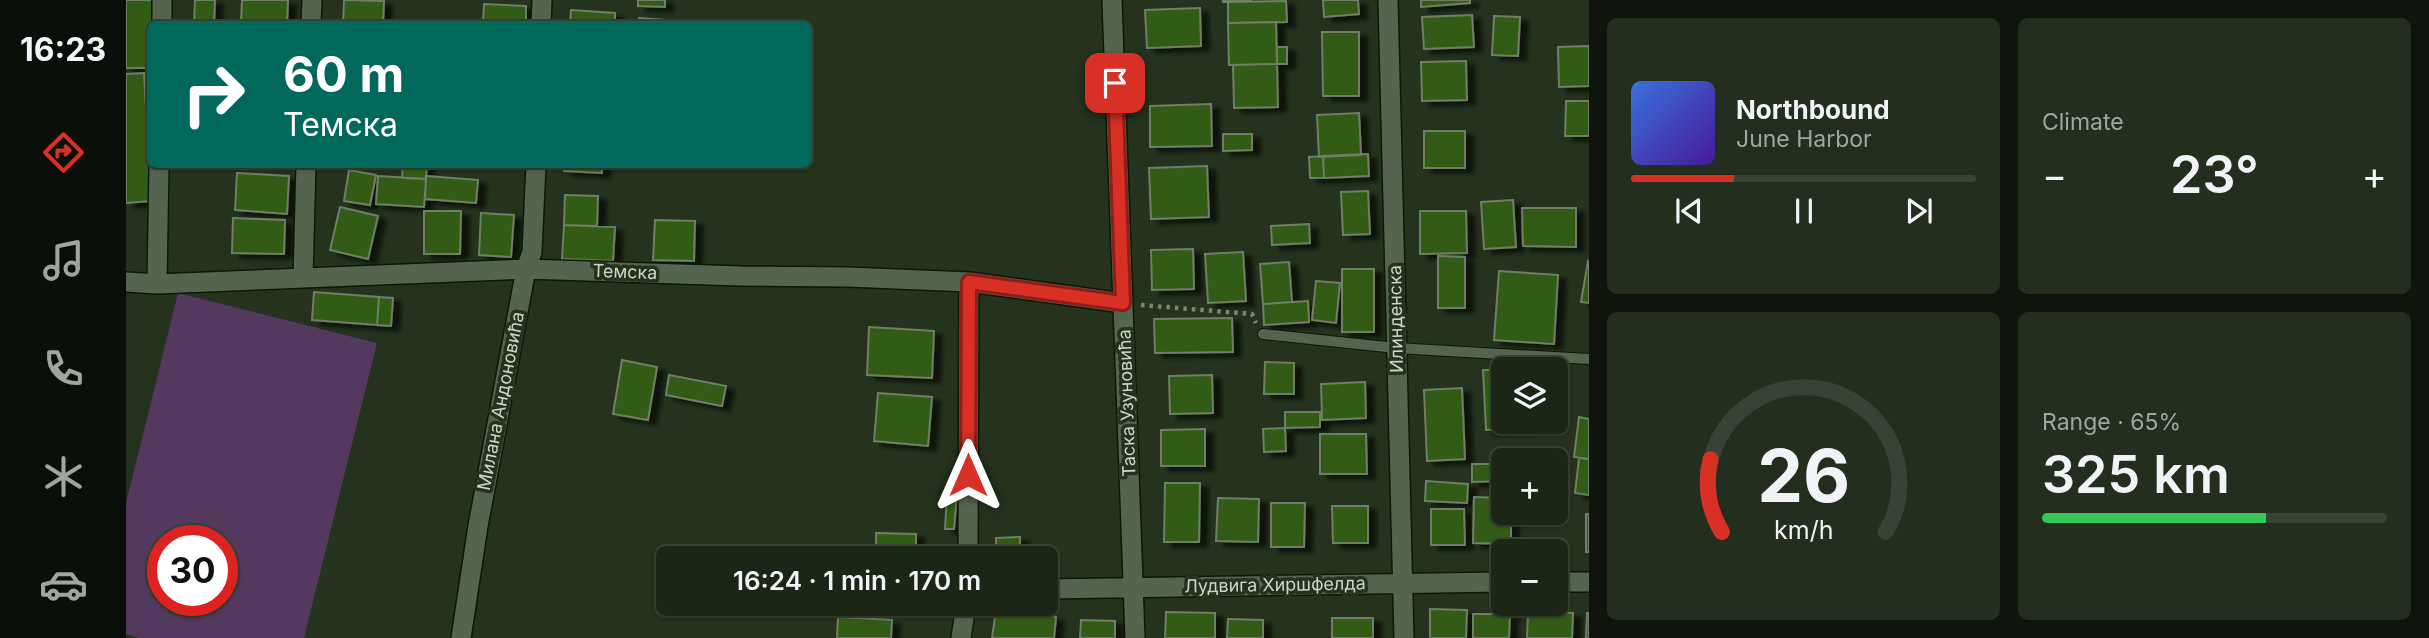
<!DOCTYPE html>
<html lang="en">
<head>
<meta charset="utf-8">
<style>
	:root { --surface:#1b2616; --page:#242e1f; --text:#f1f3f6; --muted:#a0a5a1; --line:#394335; --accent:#d93025 }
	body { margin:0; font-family:Inter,sans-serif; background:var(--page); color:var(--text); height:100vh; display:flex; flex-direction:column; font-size:26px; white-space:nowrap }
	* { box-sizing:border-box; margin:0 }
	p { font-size:23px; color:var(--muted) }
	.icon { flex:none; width:38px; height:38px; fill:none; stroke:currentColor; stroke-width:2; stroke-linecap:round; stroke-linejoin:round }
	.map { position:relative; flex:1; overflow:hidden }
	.side { display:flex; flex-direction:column; gap:18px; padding:18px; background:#0f150c; width:840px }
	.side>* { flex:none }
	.top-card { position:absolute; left:21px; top:21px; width:665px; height:147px; border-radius:10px; box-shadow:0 2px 5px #0004,0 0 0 2px var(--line); background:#00695c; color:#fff; overflow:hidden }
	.fabs { position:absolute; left:1365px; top:357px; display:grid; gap:14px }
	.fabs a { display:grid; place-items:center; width:77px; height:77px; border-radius:10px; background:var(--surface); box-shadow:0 2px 5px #0004,0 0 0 2px var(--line); font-size:35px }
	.speed { position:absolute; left:21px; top:525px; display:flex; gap:14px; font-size:35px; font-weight:700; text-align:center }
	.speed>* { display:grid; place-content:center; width:91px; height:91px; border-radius:50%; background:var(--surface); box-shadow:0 2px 5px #0004,0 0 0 2px var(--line); line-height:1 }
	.speed .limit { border:10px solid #d22; background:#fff; color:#111 }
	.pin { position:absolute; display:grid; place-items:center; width:60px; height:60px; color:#fff; margin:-30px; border-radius:14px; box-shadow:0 4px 10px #0006 }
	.me { position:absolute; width:77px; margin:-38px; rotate:0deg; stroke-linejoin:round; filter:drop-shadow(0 0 5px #0008) }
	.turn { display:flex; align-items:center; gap:24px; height:147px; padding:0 21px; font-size:32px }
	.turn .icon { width:91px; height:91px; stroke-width:2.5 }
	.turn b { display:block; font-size:49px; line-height:60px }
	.big { font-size:52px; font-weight:600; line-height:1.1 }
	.side .tile { flex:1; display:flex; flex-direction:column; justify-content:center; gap:10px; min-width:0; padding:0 24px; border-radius:10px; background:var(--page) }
	.side .dial { align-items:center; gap:0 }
	.dial svg { height:182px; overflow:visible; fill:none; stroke:var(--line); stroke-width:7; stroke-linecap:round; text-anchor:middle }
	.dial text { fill:var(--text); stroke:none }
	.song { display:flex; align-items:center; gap:21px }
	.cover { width:84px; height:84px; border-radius:10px; background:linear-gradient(135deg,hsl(220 70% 55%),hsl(260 70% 35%)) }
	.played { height:7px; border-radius:4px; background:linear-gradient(90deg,var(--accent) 30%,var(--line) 30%) }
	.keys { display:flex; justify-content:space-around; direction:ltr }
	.heat { display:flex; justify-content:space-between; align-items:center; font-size:38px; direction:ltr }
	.charge { height:10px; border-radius:5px; background:linear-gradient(90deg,#34c759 65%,var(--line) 0) }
	.side .tiles { flex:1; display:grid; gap:18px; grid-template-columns:repeat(2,1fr) }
	.trip { position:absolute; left:530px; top:546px; width:402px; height:70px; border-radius:10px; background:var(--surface); box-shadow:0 2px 5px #0004,0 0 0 2px var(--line); font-weight:600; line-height:70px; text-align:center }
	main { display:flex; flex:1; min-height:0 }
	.tab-bar { display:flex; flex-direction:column; width:126px; justify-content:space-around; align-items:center; background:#0b0f09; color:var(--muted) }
	.tab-bar .icon { width:49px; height:49px }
	.tab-bar .current { color:var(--accent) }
	.tab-bar b { font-size:32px; color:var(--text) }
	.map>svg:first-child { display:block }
</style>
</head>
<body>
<main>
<nav class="tab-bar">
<b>16:23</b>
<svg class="icon current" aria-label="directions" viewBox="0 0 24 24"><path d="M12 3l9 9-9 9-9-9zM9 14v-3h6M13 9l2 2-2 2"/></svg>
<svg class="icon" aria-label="music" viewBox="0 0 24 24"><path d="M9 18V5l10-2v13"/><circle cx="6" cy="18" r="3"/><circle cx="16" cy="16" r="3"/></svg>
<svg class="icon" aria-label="phone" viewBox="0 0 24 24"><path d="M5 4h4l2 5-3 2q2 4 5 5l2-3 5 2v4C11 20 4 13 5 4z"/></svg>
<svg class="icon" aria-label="climate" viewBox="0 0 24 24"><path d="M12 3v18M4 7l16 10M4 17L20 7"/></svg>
<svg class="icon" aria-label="car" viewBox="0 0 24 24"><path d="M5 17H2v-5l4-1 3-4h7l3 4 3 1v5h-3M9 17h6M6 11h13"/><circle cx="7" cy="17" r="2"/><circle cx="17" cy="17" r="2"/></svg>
</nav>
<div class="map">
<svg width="1463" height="638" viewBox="0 0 1463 638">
	<defs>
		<filter id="shadow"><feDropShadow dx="8" dy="4.5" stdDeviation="2" flood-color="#0009"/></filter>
	</defs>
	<rect width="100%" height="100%" fill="#24321e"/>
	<path fill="#53395d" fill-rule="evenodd" d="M52,293L251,343L178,638H14L0,634V503ZM37,541H96V600H37Z"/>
	<path fill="#315c12" stroke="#6f7e67" stroke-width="2" filter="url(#shadow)" d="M0,0H27L24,68H0Z
		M69,0H89L88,24H68Z
		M116,0H162L161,24H115Z
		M218,0L258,1L257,24H217Z
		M512,0H539V7L512,6Z
		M1097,0H1125V2H1097Z
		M1197,0H1232L1233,14L1198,17Z
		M1295,0H1344V3L1295,7Z
		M1160,1L1161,22L1102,23V2Z
		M358,4L400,6V24H357Z
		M1074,8L1075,46L1021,48L1019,10Z
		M445,10L489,13V24H444Z
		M1346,15L1348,47L1298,49L1296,17Z
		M1368,16L1394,17L1392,56L1366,55Z
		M513,18L539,20V24H513Z
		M1150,22L1151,64L1103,65L1102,23Z
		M1196,32H1233V96H1197Z
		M1463,46V86L1433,87L1432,47Z
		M1151,47H1161V64H1151Z
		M1340,61L1341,100L1296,101L1295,62Z
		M1151,64L1152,107L1108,108L1107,65Z
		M18,73L25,201L0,203V74Z
		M1440,101H1463V136H1439Z
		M1085,104L1086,146L1024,147V106Z
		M1233,113L1235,155L1193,157L1191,115Z
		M1298,131H1339V168H1298Z
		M1097,134H1126V150L1097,151Z
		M1242,154L1243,176L1198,178L1197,156Z
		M1197,156L1198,178H1184L1183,157Z
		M277,164H301L300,179L276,178Z
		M438,164H476V173L438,171Z
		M1081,166L1083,217L1025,219L1023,168Z
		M223,170L250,175L244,205L218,201Z
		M111,173L163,176L161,214L109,210Z
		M252,176L300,179L298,207L250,204Z
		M300,176L352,180L350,203L299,199Z
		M1242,191L1244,234L1217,235L1215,192Z
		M439,195L472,196L471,226L438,225Z
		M1387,200L1390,247L1358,249L1355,202Z
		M214,207L252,216L242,259L204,250Z
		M1396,208H1450V247L1397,246Z
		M298,211H335L334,254H298Z
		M1294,211H1340L1341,253L1294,254Z
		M355,213L388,215L385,257L353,255Z
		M107,218L159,220L158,254L106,253Z
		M529,220L569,221L568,261L527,260Z
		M1183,224L1184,243L1146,245L1145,226Z
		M438,225L489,227L487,261L436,259Z
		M1067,249L1068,289L1026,290L1025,250Z
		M1117,252L1120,301L1082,303L1079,254Z
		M1312,256L1339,257V308H1312Z
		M1462,261L1463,262V303L1455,302Z
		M1163,262L1166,302L1137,304L1134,264Z
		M1216,269H1248V332H1216Z
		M1373,271L1432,275L1428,344L1368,340Z
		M1190,281L1214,283L1210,323L1186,320Z
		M188,292L253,297L251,325L186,320Z
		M253,297L267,298L265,326L251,325Z
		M1182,301L1183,322L1138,325L1137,304Z
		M1106,318L1107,352L1029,353L1028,319Z
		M743,327L808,331L806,378L741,375Z
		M496,360L531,367L522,420L487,414Z
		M1139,362L1168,363V394H1138Z
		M1357,370H1377V422H1399V428L1360,430Z
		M543,375L600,386L596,406L540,395Z
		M1086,375L1087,413L1044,414L1043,376Z
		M1239,382L1240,418L1196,420L1195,384Z
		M1336,388L1339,459L1301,461L1298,390Z
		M752,393L806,397L802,446L748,441Z
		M1159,412H1194V427L1159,428Z
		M1453,417L1463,419V459L1448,457Z
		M1159,428L1160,451L1138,452L1137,429Z
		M1079,429V466H1035V430Z
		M1194,434H1240L1241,474H1194Z
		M1453,458L1463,459V495L1449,493Z
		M1346,464H1377V481L1346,482Z
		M1300,481L1342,484L1341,503L1299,501Z
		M1039,483H1074L1073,542H1038Z
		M821,494H831L828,529H819Z
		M1348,497L1377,498V513H1385V544L1347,543Z
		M1092,498L1133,499L1132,542L1090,541Z
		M1145,503H1179L1178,547H1145Z
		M1206,506H1242V543H1207Z
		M1305,509H1338L1339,545H1305Z
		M1460,514H1463V552H1460Z
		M750,533L790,534V552L750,553Z
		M894,537V558H870V538Z
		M1304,609L1341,610L1340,638H1304Z
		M870,610L930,617L928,638H866Z
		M1040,612L1089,613V638H1039Z
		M1402,612L1447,613L1446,638H1401Z
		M1461,613H1463V638H1460Z
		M1347,614H1384L1383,638H1347Z
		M712,617L766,620L765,638H711Z
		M1206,618H1247V638H1206Z
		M1102,619L1137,620V638H1101Z
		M955,620L989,621V638H954Z"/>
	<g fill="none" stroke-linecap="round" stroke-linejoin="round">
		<defs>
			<path id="lane" d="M1137,334L1270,348L1463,359"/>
			<path id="street" d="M986,0L1009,638
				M1262,0L1278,638
				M36,24V0
				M185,24L186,0
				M415,24L416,0
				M177,278L180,164
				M0,282L31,284L400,269L615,276L722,277L843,282L997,303
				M31,284L33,164
				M842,558L843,282
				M1430,582H1463
				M920,589L1377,582
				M335,638L352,526L400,269L406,252L410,164
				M835,638L840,604"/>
		</defs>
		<use href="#lane" stroke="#0d1907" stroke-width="12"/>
		<use href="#street" stroke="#0d1907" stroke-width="22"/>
		<path stroke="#7a8675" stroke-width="4.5" stroke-dasharray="3.5 5" stroke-linecap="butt" d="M1015,305L1126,314L1130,323"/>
		<use href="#lane" stroke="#55644e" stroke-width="10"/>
		<use href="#street" stroke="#55644e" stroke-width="19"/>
	</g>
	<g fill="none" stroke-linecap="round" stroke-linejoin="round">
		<defs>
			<path id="route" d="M842,475L843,282L997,303L989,83"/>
		</defs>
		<use href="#route" stroke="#8d1f18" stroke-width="18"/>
		<use href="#route" stroke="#d93025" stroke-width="12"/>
	</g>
	<g text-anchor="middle" stroke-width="7" stroke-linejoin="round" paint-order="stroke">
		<g font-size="18" fill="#cdd6c9" stroke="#24321e">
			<text transform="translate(499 272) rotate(2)" y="6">Темска</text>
			<text transform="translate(1270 319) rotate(-91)" y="6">Илинденска</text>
			<text transform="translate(375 401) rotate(-79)" y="6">Милана Андоновића</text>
			<text transform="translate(1001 403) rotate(-92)" y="6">Таска Узуновића</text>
			<text transform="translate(1149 585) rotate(-1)" y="6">Лудвига Хиршфелда</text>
		</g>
	</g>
</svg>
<div class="fabs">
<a><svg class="icon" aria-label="layers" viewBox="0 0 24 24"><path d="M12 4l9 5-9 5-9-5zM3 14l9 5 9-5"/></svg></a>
<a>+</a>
<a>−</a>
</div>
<div class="speed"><div class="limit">30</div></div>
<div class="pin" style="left:989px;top:83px;background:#d93025"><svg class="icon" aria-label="arrive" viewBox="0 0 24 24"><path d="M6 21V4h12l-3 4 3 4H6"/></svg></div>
<svg class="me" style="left:842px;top:475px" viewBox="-20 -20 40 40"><path d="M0-17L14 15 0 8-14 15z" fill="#d93025" stroke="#fff" stroke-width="4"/></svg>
<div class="trip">16:24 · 1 min · 170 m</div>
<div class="top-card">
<div class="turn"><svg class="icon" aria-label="right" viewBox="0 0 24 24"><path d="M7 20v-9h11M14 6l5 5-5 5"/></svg><div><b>60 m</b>Темска</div></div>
</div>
</div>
<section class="side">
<div class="tiles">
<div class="tile">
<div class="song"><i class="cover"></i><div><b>Northbound</b><p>June Harbor</p></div></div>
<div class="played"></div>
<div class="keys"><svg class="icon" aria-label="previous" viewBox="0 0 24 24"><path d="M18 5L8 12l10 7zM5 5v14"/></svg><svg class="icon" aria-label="pause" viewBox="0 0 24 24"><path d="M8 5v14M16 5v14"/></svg><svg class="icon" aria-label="next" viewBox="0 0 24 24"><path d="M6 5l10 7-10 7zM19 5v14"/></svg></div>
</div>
<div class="tile"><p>Climate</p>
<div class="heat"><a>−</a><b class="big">23°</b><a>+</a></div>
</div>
<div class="tile dial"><svg viewBox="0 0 100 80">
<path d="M14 69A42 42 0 1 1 86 69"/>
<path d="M14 69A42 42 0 0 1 9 37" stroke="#d93025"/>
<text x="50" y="56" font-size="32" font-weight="700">26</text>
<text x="50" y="72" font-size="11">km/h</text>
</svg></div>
<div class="tile"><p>Range · 65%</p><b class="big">325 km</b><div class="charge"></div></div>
</div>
</section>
</main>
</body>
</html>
